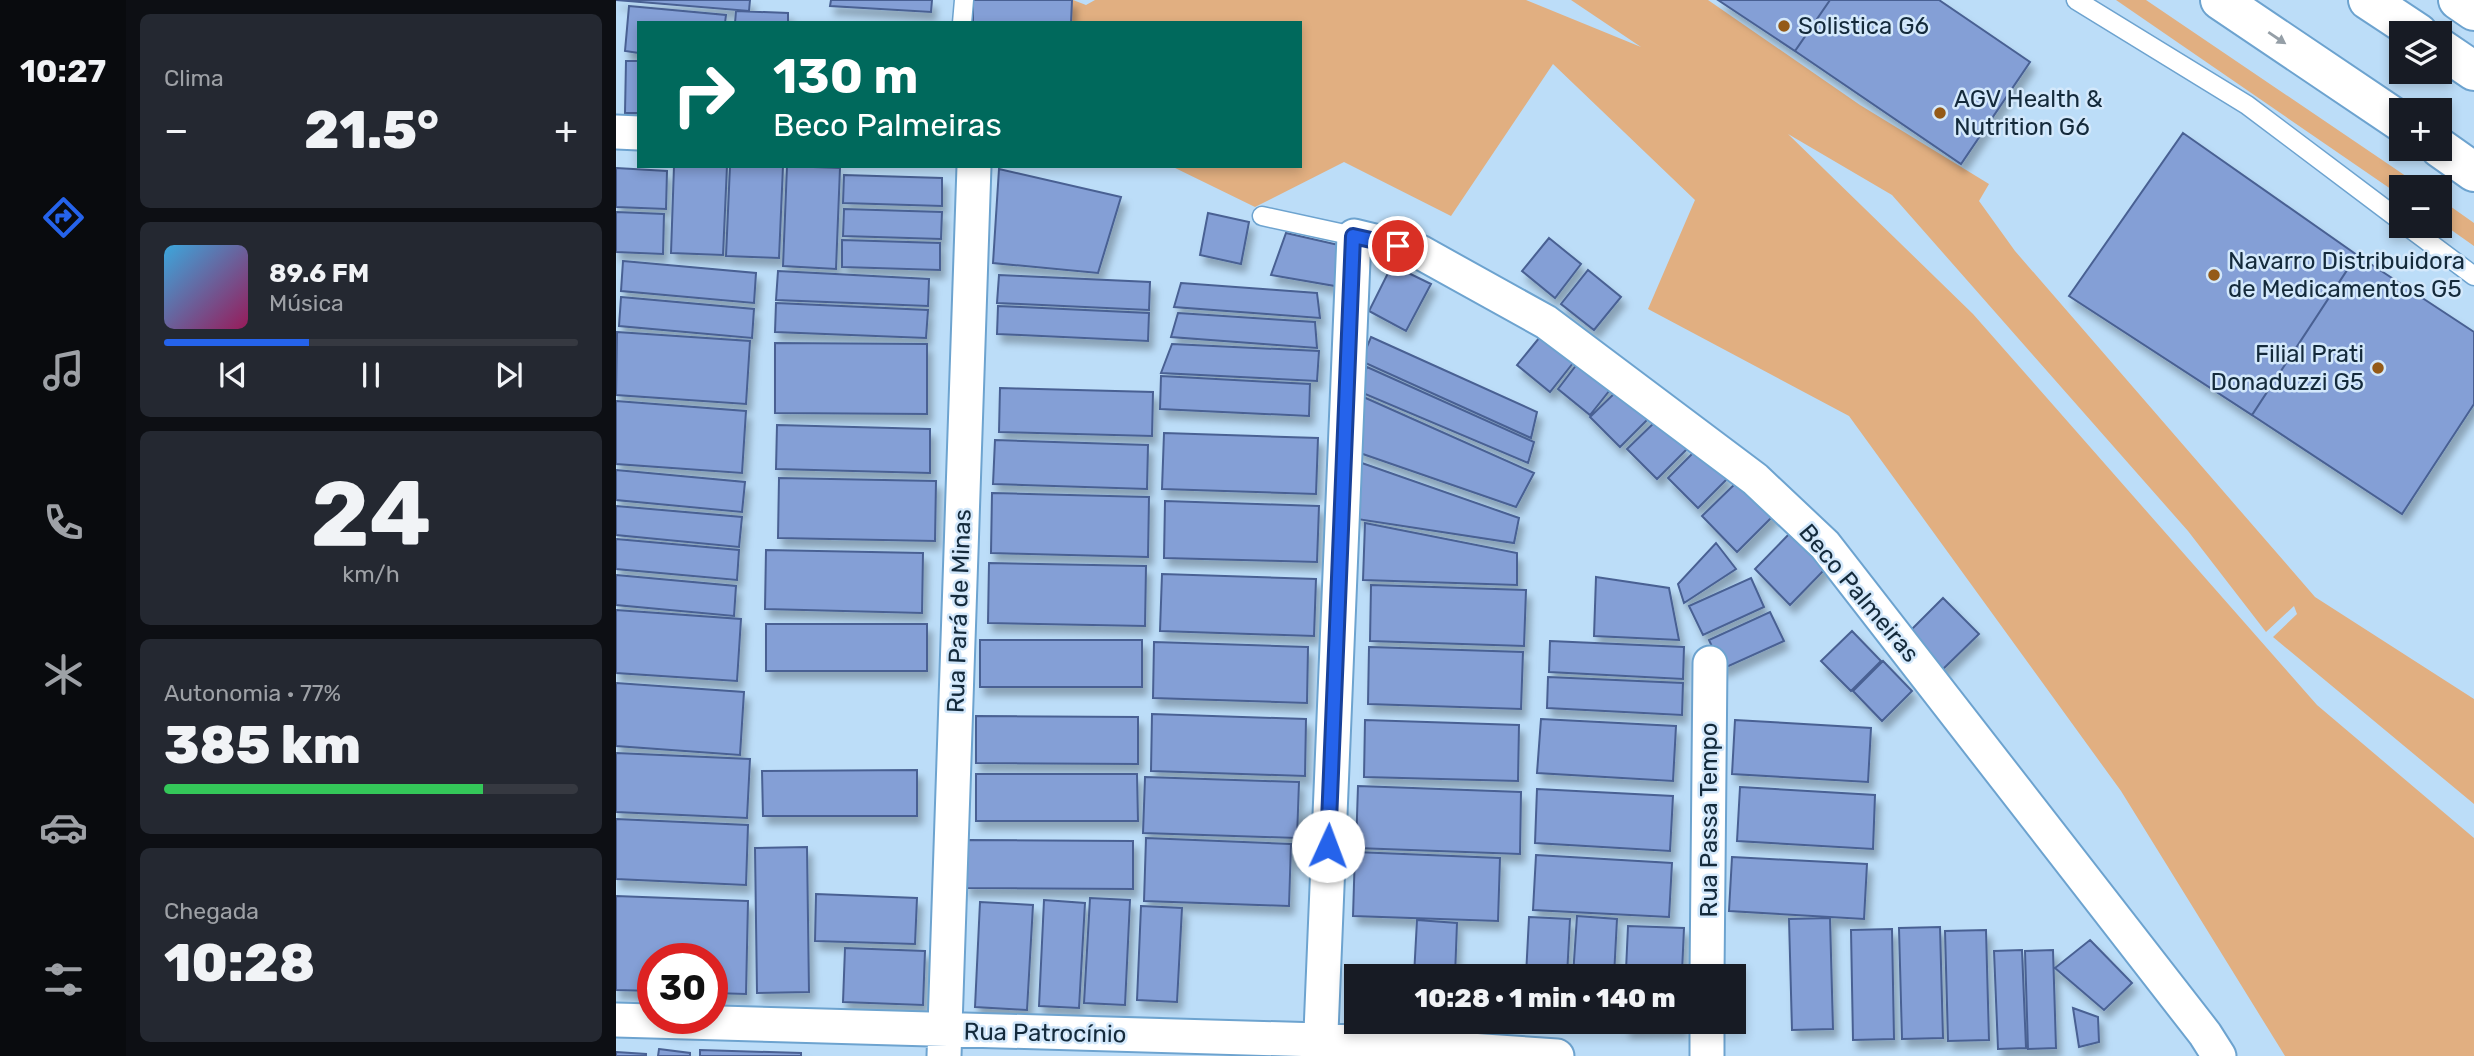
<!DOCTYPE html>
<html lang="pt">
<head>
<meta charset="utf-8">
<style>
	:root { --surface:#171b24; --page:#242831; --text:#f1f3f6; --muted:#9ea1a6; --line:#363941; --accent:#2563eb }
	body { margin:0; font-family:Rubik,sans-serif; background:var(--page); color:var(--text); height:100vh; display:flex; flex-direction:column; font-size:26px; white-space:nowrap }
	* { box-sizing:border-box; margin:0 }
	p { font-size:23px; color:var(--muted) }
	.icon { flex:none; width:38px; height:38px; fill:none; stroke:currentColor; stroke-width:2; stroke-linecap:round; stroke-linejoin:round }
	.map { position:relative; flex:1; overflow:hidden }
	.panel { display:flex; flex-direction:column; gap:14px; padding:14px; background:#0d0f14; width:490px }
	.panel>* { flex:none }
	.guide { position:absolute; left:21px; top:21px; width:665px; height:147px; border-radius:0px; box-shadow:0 4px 10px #0003; background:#00695c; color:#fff; overflow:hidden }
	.fabs { position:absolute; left:1773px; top:21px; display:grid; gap:14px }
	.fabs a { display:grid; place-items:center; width:63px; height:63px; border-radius:0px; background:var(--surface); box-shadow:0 4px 10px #0003; font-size:35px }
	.speed { position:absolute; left:21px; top:943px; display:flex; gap:14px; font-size:35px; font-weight:700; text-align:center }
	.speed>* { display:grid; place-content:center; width:91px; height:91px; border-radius:50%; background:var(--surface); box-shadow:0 4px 10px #0003; line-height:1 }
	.speed .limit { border:10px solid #d22; background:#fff; color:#111 }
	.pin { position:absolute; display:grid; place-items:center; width:60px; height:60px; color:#fff; margin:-30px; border:4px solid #fff; border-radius:50%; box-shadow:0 2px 7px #0007 }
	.me { position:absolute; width:77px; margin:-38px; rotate:2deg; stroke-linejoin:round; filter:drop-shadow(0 0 5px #0008) }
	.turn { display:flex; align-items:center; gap:24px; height:147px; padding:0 21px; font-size:32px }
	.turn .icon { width:91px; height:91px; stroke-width:2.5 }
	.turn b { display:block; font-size:49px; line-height:60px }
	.big { font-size:52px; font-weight:800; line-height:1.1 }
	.panel .widget { flex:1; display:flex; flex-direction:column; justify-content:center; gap:10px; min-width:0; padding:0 24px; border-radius:10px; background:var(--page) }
	.panel .dial { align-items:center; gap:0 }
	.dial b { font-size:91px; line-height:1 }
	.song { display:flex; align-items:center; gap:21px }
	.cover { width:84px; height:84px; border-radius:10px; background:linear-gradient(135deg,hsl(200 70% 55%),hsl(330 70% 35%)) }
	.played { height:7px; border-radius:4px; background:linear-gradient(90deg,var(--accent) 35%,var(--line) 35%) }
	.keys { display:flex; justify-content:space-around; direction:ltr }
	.heat { display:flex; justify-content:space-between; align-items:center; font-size:38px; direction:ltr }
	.charge { height:10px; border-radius:5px; background:linear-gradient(90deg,#34c759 77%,var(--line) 0) }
	.trip { position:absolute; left:728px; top:964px; width:402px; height:70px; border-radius:0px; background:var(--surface); box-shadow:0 4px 10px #0003; font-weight:800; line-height:70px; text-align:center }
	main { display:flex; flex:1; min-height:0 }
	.tabs { display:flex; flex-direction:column; width:126px; justify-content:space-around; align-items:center; background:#090b0e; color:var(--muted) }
	.tabs .icon { width:49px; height:49px }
	.tabs .selected { color:var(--accent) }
	.tabs b { font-size:32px; color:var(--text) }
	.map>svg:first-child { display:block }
</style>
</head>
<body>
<main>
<nav class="tabs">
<b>10:27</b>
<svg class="icon selected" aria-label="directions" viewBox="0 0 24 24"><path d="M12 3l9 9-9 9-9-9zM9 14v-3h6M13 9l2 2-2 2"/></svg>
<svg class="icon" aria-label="music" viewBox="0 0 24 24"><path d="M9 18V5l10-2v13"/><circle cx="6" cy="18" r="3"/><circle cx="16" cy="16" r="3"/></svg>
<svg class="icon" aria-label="phone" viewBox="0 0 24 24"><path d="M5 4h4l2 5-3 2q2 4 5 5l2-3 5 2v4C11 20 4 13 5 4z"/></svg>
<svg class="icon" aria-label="climate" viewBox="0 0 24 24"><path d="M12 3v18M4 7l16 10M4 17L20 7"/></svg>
<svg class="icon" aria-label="car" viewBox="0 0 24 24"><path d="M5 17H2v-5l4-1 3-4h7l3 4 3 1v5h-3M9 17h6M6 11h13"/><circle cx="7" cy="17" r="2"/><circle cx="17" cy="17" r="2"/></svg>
<svg class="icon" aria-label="filters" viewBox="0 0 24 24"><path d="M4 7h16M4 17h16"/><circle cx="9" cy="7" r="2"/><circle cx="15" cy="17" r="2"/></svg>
</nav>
<section class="panel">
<div class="widget"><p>Clima</p>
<div class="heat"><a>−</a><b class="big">21.5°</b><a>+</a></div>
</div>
<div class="widget">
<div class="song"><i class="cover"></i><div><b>89.6 FM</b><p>Música</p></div></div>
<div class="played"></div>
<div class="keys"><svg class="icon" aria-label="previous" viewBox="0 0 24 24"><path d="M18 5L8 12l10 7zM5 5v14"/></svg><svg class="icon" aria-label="pause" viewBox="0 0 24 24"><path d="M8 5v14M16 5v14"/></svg><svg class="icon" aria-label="next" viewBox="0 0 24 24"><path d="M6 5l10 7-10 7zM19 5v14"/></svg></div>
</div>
<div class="widget dial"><b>24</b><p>km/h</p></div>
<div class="widget"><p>Autonomia · 77%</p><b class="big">385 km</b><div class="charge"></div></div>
<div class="widget"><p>Chegada</p><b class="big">10:28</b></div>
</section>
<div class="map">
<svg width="1858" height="1056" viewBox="0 0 1858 1056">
	<defs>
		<filter id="shadow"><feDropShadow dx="4.5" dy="8" stdDeviation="3.5" flood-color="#0004"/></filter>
	</defs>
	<rect width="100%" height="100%" fill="#bcddf8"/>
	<path fill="#e1af81" d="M425,0H457L470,5L479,0H910L1025,47L955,0H1092L1244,105L1373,184L1363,201L1399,251L1699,597L1858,699V804L1657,637L1681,614L1678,606L1650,632L1572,531L1276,195L1172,134L1357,314L1701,705L1858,838V1056H1669L1505,791L1233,416L1032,309L1079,200L937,64L835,216L728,162L639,207L555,166H684V23H427Z
		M1500,0H1530L1806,187H1785V196Z
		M1824,199L1858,223V246L1824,222Z"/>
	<path fill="#849fd6" stroke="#496193" stroke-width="2" filter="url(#shadow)" d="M0,0H134L133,11Z
		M215,0H316L315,12L214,6Z
		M357,0H456L455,23H357Z
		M1102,0H1214L1179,51Z
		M1214,0H1323L1414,62L1345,164L1179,51Z
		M13,6L110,15L109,23H23V53L9,51Z
		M120,11L172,13V23H119Z
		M10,61H23V113H9Z
		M1567,133L1741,255L1636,415L1453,296Z
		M58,166H111L107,255L55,253Z
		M114,166H167L163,258L110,256Z
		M171,166L224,168L220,269L167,266Z
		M0,168L51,171L50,209L0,207Z
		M383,169L505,197L482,273L377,263Z
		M228,175L326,178V206L227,203Z
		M228,209L326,212L325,239L227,236Z
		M0,212L48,214L47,254L0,252Z
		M592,213L633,222L625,264L584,255Z
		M670,233L727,246L719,286L655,275Z
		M933,238L965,264L939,298L906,271Z
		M226,240L324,243V270L226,267Z
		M1741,255L1858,332V404L1786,514L1636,415Z
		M7,261L140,273L138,303L5,291Z
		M776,265L815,284L790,331L753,311Z
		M972,270L1005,297L978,330L945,304Z
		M162,271L313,279L312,306L160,300Z
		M383,275L534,282L533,310L381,303Z
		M565,283L701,293L704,318L558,307Z
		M5,297L138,309L136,338L3,326Z
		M160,303L312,310L310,338L159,332Z
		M382,306L533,313L532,341L381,334Z
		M562,313L699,322L701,348L555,337Z
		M1,332L134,341L130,404L0,395Z
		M928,332L961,358L934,392L901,365Z
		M755,337L921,412L915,438L745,361Z
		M159,343L311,344V414L159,413Z
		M556,344L703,351L701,381L545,373Z
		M968,355L1001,381L974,415L942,389Z
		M751,367L918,442L912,463L742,391Z
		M545,376L694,384L693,416L544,409Z
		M1005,387L1034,417L1004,447L974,417Z
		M384,388L537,392L536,436L383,432Z
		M743,395L918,473L900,507L741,452Z
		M0,401L130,411L126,473L0,464Z
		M1042,419L1071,449L1041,479L1011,449Z
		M161,425L314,429V473L160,469Z
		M548,433L702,438L700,494L546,489Z
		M379,440L532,445L531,489L377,484Z
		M1082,448L1112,478L1082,508L1052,478Z
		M743,462L903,518L898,543L741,519Z
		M0,470L129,482L126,512L0,500Z
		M163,478L320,481L319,541L162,538Z
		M1124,479L1159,514L1121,552L1086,516Z
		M376,493L533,497L532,557L375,553Z
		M549,501L703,506L701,562L548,558Z
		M0,506L126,517L123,547L0,535Z
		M749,523L901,553V585L747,580Z
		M1176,531L1211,567L1174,605L1139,569Z
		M0,539L123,550L121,580L0,569Z
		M1100,543L1120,569L1068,603L1062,584Z
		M150,550L307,553L306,613L149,609Z
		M373,563L530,566L529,626L372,623Z
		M546,574L700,579L698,636L544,631Z
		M0,575L120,586L118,616L0,605Z
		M980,577L1053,588L1063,640L978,636Z
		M1135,578L1148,607L1087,635L1073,606Z
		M755,585L910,590L908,646L754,641Z
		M1327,598L1363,634L1325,671L1290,635Z
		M0,610L125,619L121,681L0,673Z
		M1154,612L1168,641L1106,669L1093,640Z
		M150,624H311V671H150Z
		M1236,631L1265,661L1235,691L1205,661Z
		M364,640H526V687H364Z
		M934,641L1068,647L1067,679L933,672Z
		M538,642L692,647L691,703L537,698Z
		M753,647L907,652L905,709L752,704Z
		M1267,661L1296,691L1266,721L1237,691Z
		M932,677L1067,683L1066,715L931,708Z
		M0,683L128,692L124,755L0,746Z
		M536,714L690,719L689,776L535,771Z
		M360,716L522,717V764L360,763Z
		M925,719L1060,726L1057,781L921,773Z
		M749,720L903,725L902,781L748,777Z
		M1119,720L1255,728L1252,782L1116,774Z
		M0,753L134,759L131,818L0,812Z
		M301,770V816H147L146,771Z
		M360,774H521L522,821H360Z
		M529,777L683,782L681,838L527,833Z
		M742,786L905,792L904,854L740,848Z
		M1124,787L1259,795L1257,849L1121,841Z
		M921,789L1057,796L1054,851L919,843Z
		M0,819L132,825L130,885L0,879Z
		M530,838L675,844L673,906L528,901Z
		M350,840L517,841V889L350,888Z
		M191,847L193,992L141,993L139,848Z
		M739,852L884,858L882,921L737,916Z
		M920,855L1056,863L1053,917L917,910Z
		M1116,857L1251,864L1248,919L1113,911Z
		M200,894L301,898L299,944L199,941Z
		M0,896L132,901L130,994L96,993V959H37V991L0,990Z
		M474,898L514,900L509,1005L468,1003Z
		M428,900L469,903L463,1008L423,1006Z
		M364,902L417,905L411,1010L359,1007Z
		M525,906L566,908L561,1002L521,1000Z
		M961,916L1001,919L998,976H957Z
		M913,917L954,919L951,976H910Z
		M1214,918L1217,1029L1176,1030L1173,919Z
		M801,920L841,923L839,976H798Z
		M1012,926L1068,928L1066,972L1010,970Z
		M1324,927L1327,1038L1286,1039L1283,928Z
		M1276,929L1278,1039L1237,1040L1235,930Z
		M1370,930L1373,1040L1332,1041L1329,931Z
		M1474,940L1516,983L1488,1010L1439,968Z
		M229,948L309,951L307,1005L227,1002Z
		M1406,950L1410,1048L1382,1049L1378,951Z
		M1437,950L1440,1048L1412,1049L1409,951Z
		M1457,1008L1482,1017L1483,1042L1463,1047Z
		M796,1022H836V1028L795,1026Z
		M1010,1022H1066V1028L1010,1029Z
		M43,1049L74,1053V1056H42Z
		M84,1050L185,1053V1056H84Z
		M0,1052L30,1054V1056H0Z"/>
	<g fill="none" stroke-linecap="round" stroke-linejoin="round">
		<defs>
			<path id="lane" d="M1460,0L1631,105L1785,221
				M346,23L348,0
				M646,216L738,236
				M1791,226L1858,276"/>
			<path id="street" d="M0,132L23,133
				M1091,976L1094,663
				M0,1020L704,1040L941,1056
				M328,1056L358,166
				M704,1056L738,236L804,252L930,322L1139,479L1209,545L1589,1034L1603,1056
				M1091,1056V1022"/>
			<path id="secondary" d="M1842,0L1858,11"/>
			<path id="highway" d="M1604,0L1785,122
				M1752,0L1802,33
				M1824,48L1858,71
				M1824,148L1858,172"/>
		</defs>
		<use href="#lane" stroke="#6da3cf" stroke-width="21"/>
		<use href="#street" stroke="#6da3cf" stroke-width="37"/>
		<use href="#secondary" stroke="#6da3cf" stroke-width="42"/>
		<use href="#highway" stroke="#6da3cf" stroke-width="42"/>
		<use href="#lane" stroke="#fff" stroke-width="18"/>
		<use href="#street" stroke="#fff" stroke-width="33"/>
		<use href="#secondary" stroke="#fff" stroke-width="38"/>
		<use href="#highway" stroke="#fff" stroke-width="38"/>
	</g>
	<defs><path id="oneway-solid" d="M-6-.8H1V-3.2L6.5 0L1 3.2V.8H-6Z" transform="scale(1.75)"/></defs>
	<use fill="#959fa7" href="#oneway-solid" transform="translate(1661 38) rotate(34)"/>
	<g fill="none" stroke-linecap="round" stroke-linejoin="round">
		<defs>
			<path id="route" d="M712,846L737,236L782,246"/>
		</defs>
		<use href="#route" stroke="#184099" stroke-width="18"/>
		<use href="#route" stroke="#2563eb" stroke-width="12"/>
	</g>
	<g fill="#945a17" stroke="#d3e8fb" stroke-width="2.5">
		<circle cx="1168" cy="26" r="7"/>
		<circle cx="1324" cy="113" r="7"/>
		<circle cx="1598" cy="275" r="7"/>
		<circle cx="1762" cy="368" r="7"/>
	</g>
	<g text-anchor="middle" stroke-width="5" stroke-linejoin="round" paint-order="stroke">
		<g font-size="24" fill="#142a3b" stroke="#d3e8fb" text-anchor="start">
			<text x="1182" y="34">Solistica G6</text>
			<text x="1338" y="107">AGV Health &amp;<tspan x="1338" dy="28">Nutrition G6</tspan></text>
			<text x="1612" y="269">Navarro Distribuidora<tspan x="1612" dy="28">de Medicamentos G5</tspan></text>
			<text x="1748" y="362" text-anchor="end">Filial Prati<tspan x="1748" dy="28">Donaduzzi G5</tspan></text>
		</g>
		<g font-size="24" fill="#142a3b" stroke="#d3e8fb">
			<text transform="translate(1243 593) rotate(50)" y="8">Beco Palmeiras</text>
			<text transform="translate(343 611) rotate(-88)" y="8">Rua Pará de Minas</text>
			<text transform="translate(1093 820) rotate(-90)" y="8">Rua Passa Tempo</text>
			<text transform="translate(429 1033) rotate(1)" y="8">Rua Patrocínio</text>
		</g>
	</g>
</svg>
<div class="fabs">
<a><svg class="icon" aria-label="layers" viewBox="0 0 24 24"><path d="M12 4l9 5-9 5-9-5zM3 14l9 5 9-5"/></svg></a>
<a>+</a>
<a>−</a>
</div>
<div class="speed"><div class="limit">30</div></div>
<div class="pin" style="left:782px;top:246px;background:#d93025"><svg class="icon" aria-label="arrive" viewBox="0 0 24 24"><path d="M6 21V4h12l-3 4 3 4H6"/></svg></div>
<svg class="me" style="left:712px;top:846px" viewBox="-20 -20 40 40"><circle r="19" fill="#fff"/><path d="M0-13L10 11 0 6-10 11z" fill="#2563eb"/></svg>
<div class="trip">10:28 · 1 min · 140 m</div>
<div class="guide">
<div class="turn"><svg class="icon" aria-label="right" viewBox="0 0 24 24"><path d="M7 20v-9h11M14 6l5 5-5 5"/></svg><div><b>130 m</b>Beco Palmeiras</div></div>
</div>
</div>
</main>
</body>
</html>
